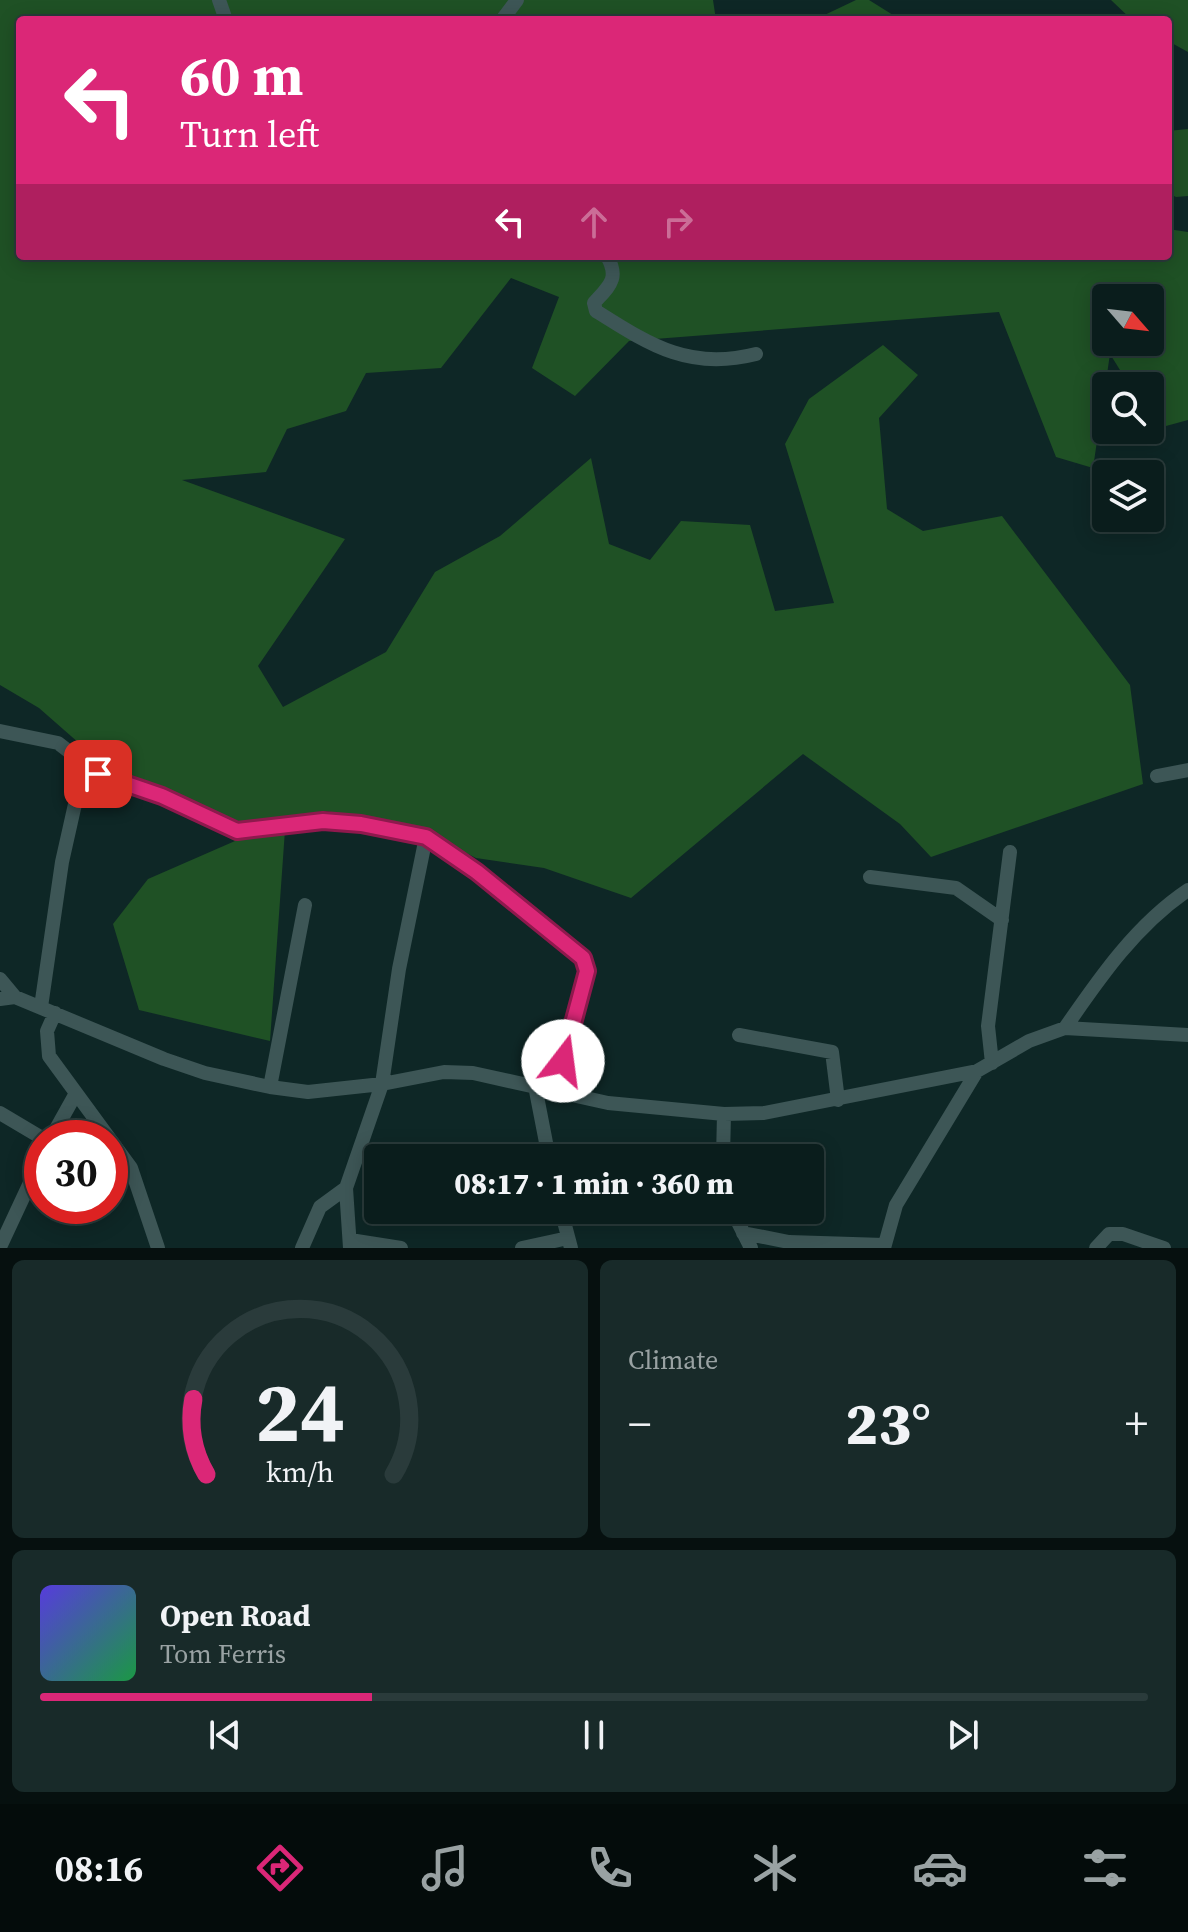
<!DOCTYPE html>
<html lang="en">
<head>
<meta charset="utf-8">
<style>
	:root { --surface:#0a1d1c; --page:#182a29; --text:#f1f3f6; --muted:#99a2a3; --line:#2a3b3b; --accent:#db2777 }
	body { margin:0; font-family:"Source Serif 4",serif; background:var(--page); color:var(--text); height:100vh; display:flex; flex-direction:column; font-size:30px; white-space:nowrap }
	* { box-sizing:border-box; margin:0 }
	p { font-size:26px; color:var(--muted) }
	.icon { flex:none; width:44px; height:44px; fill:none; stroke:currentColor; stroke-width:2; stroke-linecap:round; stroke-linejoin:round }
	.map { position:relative; height:1248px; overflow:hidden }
	.drawer { display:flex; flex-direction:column; gap:12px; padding:12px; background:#06100f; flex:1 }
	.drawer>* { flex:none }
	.guide { position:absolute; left:16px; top:16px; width:1156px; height:244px; border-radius:8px; box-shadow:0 4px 20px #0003,0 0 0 2px var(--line); background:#db2777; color:#fff; overflow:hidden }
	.needle { width:52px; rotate:118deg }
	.fabs { position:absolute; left:1092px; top:284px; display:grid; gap:16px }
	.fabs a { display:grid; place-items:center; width:72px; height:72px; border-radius:8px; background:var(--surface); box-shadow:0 4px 20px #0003,0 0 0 2px var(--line); font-size:40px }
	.speed { position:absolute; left:24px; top:1120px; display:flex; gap:16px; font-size:40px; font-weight:700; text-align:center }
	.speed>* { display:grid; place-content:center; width:104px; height:104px; border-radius:50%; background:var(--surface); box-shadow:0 4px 20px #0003,0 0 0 2px var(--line); line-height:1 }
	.speed .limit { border:12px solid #d22; background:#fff; color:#111 }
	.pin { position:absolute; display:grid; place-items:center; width:68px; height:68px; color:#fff; margin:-34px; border-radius:16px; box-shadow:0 4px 12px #0006 }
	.me { position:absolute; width:88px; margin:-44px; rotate:15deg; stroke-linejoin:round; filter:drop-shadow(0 0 6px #0008) }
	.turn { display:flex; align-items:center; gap:28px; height:168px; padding:0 32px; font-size:36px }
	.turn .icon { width:104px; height:104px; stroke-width:2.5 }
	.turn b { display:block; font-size:56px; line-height:68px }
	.lanes { display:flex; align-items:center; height:76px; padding:0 32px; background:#0003; justify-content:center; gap:40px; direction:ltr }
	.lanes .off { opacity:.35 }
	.big { font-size:60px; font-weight:800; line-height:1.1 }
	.drawer .widget { flex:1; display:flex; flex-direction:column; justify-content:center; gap:12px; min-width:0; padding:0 28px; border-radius:12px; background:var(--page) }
	.drawer .dial { align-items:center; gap:0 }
	.dial svg { height:208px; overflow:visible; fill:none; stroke:var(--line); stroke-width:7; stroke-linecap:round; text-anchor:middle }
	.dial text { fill:var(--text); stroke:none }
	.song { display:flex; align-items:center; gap:24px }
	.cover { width:96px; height:96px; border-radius:12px; background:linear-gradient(135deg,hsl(250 70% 55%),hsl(140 70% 35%)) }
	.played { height:8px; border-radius:4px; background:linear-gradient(90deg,var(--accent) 30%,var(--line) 30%) }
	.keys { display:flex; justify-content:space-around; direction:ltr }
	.heat { display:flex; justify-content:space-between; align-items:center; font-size:44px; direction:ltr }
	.drawer .tiles { flex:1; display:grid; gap:12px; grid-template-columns:1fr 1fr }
	.widget:last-child { grid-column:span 2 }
	.trip { position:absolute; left:364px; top:1144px; width:460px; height:80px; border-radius:8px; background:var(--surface); box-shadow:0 4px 20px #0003,0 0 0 2px var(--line); font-weight:800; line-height:80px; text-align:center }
	.dock { display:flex; height:128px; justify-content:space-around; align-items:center; background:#040c0b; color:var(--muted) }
	.dock .icon { width:56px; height:56px }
	.dock .current { color:var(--accent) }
	.dock b { font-size:36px; color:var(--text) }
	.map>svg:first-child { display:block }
</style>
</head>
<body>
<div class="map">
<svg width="1188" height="1248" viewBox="0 0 1188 1248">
	<rect width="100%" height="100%" fill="#0e2726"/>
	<path fill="#1f5125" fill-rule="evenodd" d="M0,0H713L716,20H20V256H1168V229L1188,232V420L1155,429L1150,420V386H1130L1110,354L1093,468L1056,457L999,312L629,341L575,396L532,368L559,297L511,278L441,368L366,373L346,411L287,429L266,472L182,480L345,539L258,666L283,707L386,652L435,572L500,536L591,458L609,544L650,560L681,521L750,525L775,611L834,603L785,444L809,399L883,345L918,375L879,418L887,509L923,531L1002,516L1130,685L1143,784L931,857L900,824L803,754L631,898L544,868L476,858L420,830L326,811L286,816L270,1041L139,1010L113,924L148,879L235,841L154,799L104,765L39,708L0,685ZM1106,298H1150V342H1106Z
		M856,0H869L901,20H814Z
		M1111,0H1188V52L1168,41V20H1132Z
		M1188,129V196L1176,197L1168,193V131Z"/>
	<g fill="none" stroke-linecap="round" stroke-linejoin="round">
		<path stroke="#3d5656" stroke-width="14" d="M219,0L226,20
			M502,20L517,0
			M607,256C620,279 609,286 594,303L596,311C650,345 689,371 756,354
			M0,731L58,743L98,774L162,796L237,831L323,821L361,824L426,837L477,872L583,958L587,971L555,1091
			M1157,776L1188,770
			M870,877L956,888L1002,920
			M0,979L15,997
			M0,999L15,997L164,1059L205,1073L270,1087L308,1092L382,1084L444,1072L473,1073L608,1103L724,1114L764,1113L977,1071L1029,1041L1065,1028L1188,1035
			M41,1007L62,862L84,764
			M55,1013L47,1031L49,1056L131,1168L158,1248
			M1065,1028C1100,977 1137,924 1188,890
			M739,1035L832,1052L838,1100
			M992,1063L988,1026L1010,852
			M535,1086L549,1158
			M270,1087L305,905
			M0,1113L42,1138
			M51,1138L75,1095
			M723,1158L724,1114
			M561,1210L571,1248
			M732,1210L751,1248
			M743,1233L789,1242L884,1245
			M350,1240L401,1248
			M0,1247L42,1157
			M302,1248L320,1207L346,1188
			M350,1248L346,1188L382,1084L399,969L426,837
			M522,1248L568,1238
			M884,1248L896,1205L977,1071
			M1096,1248L1109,1234H1123L1164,1248"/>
	</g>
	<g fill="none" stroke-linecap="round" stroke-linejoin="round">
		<defs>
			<path id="route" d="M98,774L162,796L237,831L323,821L361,824L426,837L477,872L583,958L587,971L563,1061"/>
		</defs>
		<use href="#route" stroke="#8e194d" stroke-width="20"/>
		<use href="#route" stroke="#db2777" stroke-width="14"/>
	</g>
</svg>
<div class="fabs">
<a><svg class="needle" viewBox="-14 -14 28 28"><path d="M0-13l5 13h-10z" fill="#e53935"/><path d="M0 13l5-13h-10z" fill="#99a2a3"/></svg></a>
<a><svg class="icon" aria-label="search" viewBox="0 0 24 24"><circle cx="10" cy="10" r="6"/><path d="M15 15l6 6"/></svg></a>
<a><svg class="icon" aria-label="layers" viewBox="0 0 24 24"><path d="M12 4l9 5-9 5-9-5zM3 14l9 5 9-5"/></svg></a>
</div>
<div class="speed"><div class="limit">30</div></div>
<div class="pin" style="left:98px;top:774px;background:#d93025"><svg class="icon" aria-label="arrive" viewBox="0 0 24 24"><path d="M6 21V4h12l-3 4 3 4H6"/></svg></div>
<svg class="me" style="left:563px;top:1061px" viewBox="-20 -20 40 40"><circle r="19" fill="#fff"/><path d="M0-13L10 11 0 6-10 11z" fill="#db2777"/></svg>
<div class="trip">08:17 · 1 min · 360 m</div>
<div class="guide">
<div class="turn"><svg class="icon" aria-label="left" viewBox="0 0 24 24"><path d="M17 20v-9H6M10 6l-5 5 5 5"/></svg><div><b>60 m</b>Turn left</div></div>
<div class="lanes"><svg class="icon" aria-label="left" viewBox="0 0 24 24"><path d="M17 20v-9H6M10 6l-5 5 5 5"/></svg><svg class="icon off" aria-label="ahead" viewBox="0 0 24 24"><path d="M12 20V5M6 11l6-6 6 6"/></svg><svg class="icon off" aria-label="right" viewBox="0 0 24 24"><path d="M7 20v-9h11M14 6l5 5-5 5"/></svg></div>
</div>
</div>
<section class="drawer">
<div class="tiles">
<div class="widget dial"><svg viewBox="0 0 100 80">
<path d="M14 69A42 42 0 1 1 86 69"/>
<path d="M14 69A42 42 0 0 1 9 40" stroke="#db2777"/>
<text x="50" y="56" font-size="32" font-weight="700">24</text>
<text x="50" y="72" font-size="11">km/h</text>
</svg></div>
<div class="widget"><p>Climate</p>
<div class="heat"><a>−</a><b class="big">23°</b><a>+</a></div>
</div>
<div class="widget">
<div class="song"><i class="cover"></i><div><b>Open Road</b><p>Tom Ferris</p></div></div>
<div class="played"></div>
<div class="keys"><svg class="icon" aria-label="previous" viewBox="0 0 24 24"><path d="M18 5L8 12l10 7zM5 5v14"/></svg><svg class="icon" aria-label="pause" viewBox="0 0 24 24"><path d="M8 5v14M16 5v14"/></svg><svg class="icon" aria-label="next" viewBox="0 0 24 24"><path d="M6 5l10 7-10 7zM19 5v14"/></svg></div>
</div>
</div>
</section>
<nav class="dock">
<b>08:16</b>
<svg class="icon current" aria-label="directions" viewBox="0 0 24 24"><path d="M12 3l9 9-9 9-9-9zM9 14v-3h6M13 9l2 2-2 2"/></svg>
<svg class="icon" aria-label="music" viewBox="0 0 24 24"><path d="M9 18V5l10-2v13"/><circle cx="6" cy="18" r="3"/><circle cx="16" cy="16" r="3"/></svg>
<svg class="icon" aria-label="phone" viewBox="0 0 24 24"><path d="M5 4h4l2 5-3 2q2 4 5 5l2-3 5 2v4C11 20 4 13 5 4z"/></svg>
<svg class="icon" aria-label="climate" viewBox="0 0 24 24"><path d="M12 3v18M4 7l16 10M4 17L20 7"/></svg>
<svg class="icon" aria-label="car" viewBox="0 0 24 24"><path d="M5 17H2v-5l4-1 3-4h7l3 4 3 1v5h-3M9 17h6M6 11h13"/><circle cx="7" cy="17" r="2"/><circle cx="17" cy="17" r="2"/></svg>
<svg class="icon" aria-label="filters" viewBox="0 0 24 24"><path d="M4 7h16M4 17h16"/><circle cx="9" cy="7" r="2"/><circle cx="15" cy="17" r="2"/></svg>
</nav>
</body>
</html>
